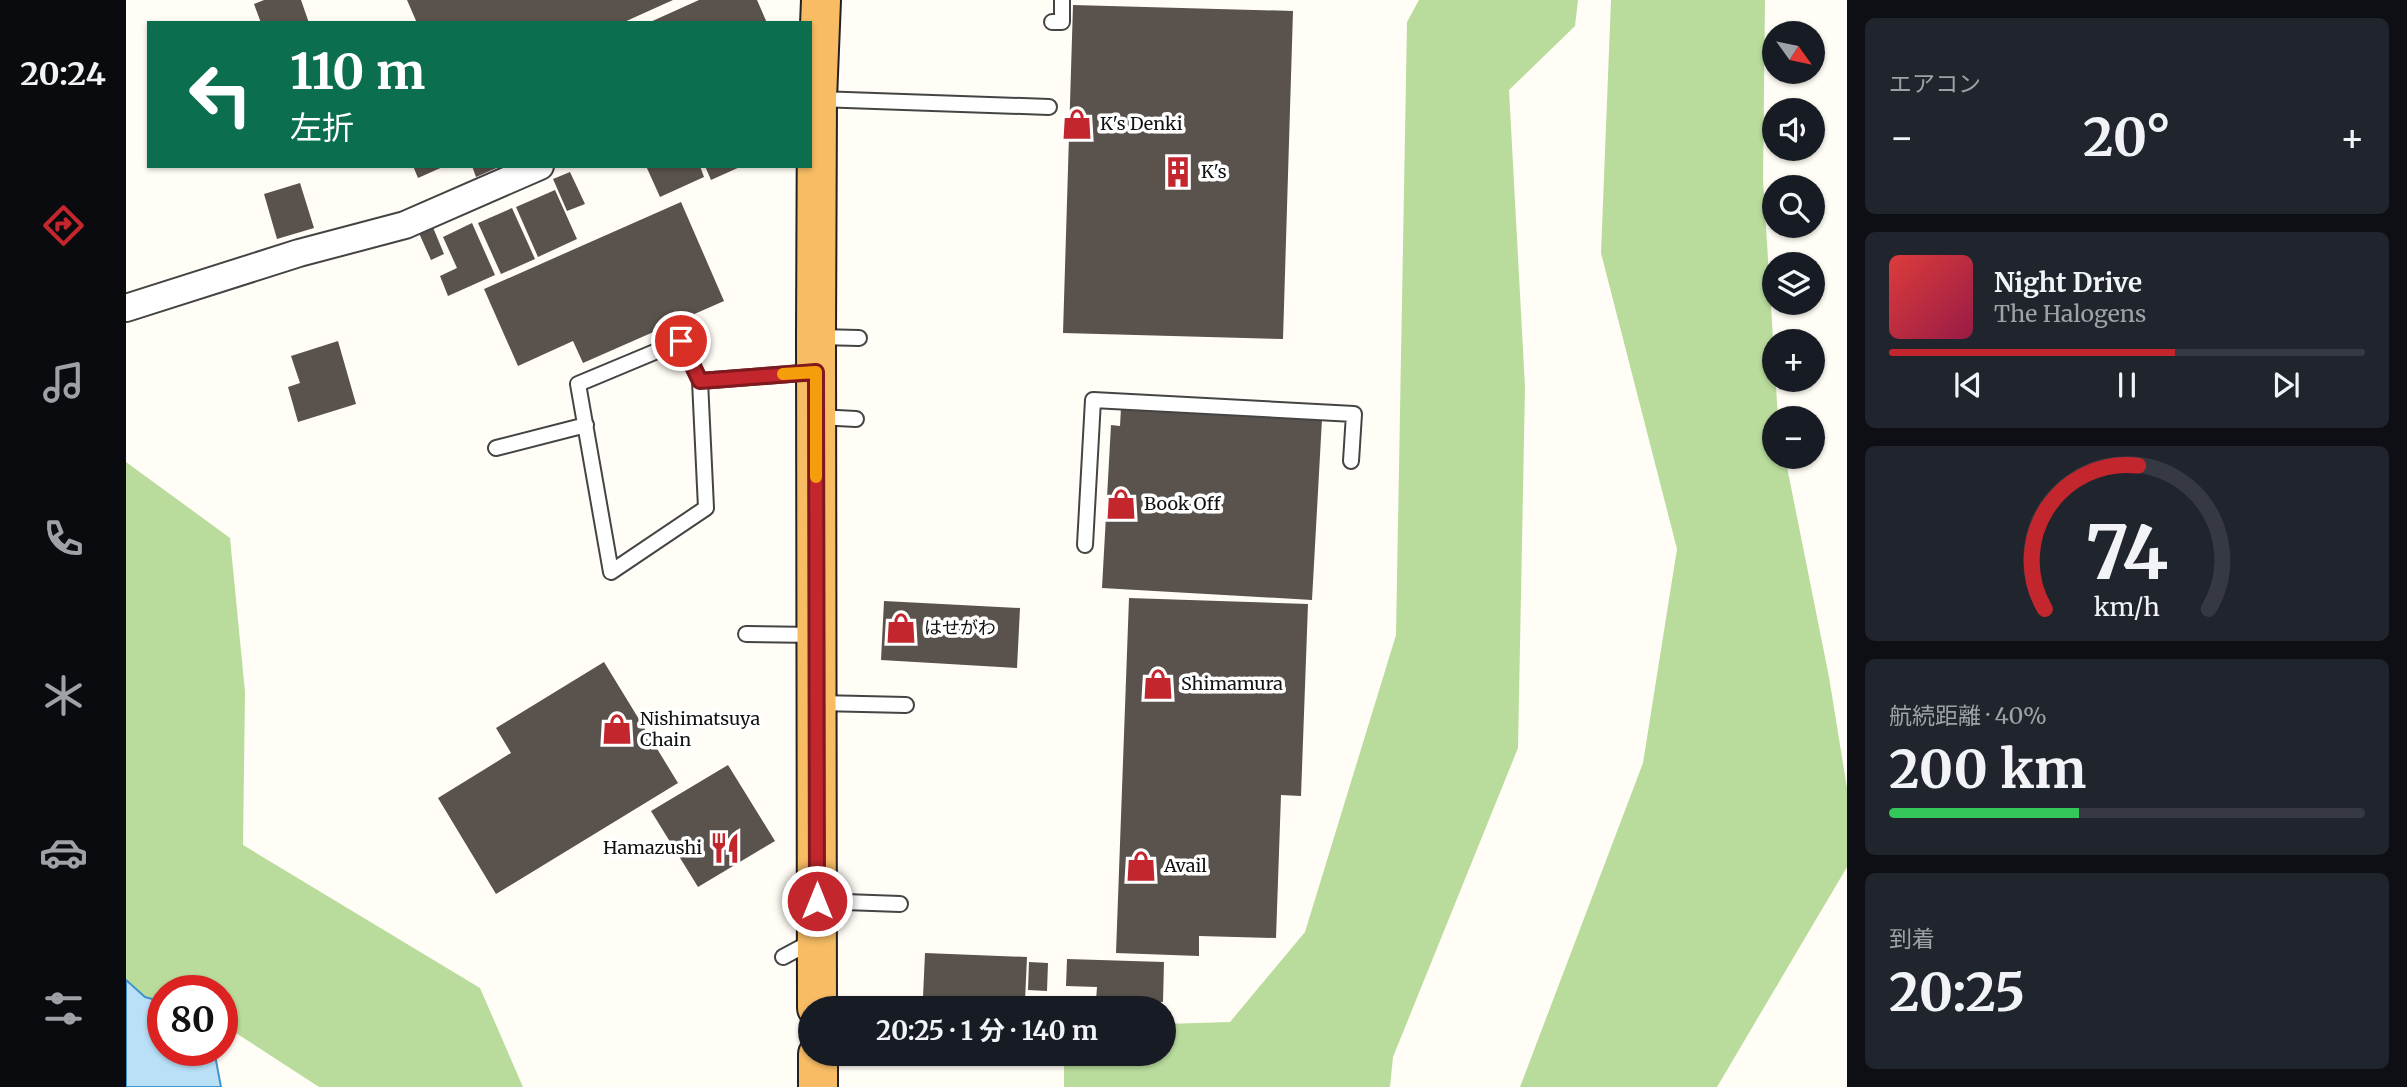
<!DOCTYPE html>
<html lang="ja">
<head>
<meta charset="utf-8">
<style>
	:root { --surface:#171b24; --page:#20242c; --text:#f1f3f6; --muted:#9ea1a6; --line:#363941; --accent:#c4262e }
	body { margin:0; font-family:Merriweather,"Noto Sans JP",serif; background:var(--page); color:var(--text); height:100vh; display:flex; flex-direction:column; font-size:26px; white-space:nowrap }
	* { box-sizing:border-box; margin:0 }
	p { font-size:23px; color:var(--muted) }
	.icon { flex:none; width:38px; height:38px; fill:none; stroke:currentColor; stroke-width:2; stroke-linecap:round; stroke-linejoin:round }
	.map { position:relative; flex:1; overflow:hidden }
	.sheet { display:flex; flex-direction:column; gap:18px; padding:18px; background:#0d0f14; width:560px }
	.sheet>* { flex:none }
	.guide { position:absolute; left:21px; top:21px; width:665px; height:147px; border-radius:0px; box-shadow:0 2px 5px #0004; background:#0b6e4f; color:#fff; overflow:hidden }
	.needle { width:46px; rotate:123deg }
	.tools { position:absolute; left:1636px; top:21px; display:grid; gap:14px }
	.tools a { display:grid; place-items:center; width:63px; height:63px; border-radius:50%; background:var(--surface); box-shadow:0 2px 5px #0004; font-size:35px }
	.speed { position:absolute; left:21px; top:975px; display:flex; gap:14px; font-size:35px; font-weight:700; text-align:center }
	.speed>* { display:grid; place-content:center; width:91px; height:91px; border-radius:50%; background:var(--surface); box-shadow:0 2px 5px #0004; line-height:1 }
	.speed .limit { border:10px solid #d22; background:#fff; color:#111 }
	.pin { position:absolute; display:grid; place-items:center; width:60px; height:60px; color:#fff; margin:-30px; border:4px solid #fff; border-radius:50%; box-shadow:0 2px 7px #0007 }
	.me { position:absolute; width:77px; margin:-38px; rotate:0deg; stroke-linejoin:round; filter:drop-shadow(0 0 5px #0008) }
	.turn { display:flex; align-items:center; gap:24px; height:147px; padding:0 28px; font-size:32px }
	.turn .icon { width:91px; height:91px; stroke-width:2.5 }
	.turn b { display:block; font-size:49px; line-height:60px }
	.big { font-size:52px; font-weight:700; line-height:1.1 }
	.sheet .tile { flex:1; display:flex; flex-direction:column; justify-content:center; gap:10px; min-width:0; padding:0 24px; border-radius:10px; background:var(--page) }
	.sheet .dial { align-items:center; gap:0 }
	.dial svg { height:182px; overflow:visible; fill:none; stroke:var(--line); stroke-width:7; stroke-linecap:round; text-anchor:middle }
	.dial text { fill:var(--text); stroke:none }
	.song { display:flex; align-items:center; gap:21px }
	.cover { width:84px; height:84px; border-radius:10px; background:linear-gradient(135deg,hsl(0 70% 55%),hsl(340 70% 35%)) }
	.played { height:7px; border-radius:4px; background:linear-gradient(90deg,var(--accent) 60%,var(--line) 60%) }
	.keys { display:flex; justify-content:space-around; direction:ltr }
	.heat { display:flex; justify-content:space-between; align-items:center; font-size:38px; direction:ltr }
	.charge { height:10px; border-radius:5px; background:linear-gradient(90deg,#34c759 40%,var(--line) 0) }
	.trip { position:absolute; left:672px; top:996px; width:378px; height:70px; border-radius:35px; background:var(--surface); box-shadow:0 2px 5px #0004; font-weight:700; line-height:70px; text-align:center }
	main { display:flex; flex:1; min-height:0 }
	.tabs { display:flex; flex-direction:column; width:126px; justify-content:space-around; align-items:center; background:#090b0e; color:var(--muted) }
	.tabs .icon { width:49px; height:49px }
	.tabs .active { color:var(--accent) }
	.tabs b { font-size:32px; color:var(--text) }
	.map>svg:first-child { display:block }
</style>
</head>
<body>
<main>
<nav class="tabs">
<b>20:24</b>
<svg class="icon active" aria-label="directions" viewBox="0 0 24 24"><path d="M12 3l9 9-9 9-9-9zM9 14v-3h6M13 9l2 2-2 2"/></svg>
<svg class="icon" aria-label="music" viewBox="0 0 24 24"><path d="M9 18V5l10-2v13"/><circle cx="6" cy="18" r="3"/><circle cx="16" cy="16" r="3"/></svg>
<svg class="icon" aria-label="phone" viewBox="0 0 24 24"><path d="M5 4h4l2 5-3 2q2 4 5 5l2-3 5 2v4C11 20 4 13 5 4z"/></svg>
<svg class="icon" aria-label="climate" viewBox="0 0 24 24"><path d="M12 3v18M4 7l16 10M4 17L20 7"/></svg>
<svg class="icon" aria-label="car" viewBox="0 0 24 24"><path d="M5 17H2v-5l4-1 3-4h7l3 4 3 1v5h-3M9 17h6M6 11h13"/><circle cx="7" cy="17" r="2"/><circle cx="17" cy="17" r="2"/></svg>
<svg class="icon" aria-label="filters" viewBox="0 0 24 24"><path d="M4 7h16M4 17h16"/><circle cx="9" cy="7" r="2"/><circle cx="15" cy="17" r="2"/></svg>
</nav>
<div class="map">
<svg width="1721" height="1087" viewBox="0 0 1721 1087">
	<rect width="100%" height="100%" fill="#fffdf5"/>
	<path fill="#b9dc9c" d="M1293,0H1452L1449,26L1383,90L1399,387L1392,748L1267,1057L1264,1087H938V1054H1038V1024L1104,1022L1179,932L1270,635L1281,22Z
		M1485,0H1639L1637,179L1652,418H1648V457H1659L1703,677L1721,788V867L1591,1087H1394L1517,763L1551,549L1475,253Z
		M0,462L104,538L119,692L117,845L354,988L397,1087H193L96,1024V990H37V1002L19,997L0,980Z"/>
	<path fill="#b9e0f7" stroke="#3f96cf" stroke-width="2" d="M0,980L19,997L37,1002V1050H88L95,1087H0Z"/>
	<path fill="#5a524d" d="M138,0H175L183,23H135L128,4Z
		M281,0H547L496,23H291Z
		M573,0H631L641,23H522Z
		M947,5L1167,11L1157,339L937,333Z
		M287,166H319L292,178Z
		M346,166H375L350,177Z
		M520,166H574L578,177L534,197Z
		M579,166H616L585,180Z
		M444,172L459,204L441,211L427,179Z
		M174,183L188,228L151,239L138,194Z
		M429,190L451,239L412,257L390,207Z
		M555,202L598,301L457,363L447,341L392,366L358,289Z
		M386,208L409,259L375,274L352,223Z
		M346,223L369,275L322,296L314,276L331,268L317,237Z
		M306,225L318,254L305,260L292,231Z
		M212,341L230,404L172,422L162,387L174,383L165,356Z
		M995,408L1196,419L1186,600L976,588L985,425L994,426Z
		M1003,598L1182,604L1175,796L1155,795L1150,938L1073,936V956L990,953Z
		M758,601L894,608L891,668L755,660Z
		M478,662L552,783L370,894L312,798L385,753L370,728Z
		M602,765L649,841L572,887L525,811Z
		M799,953L901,957L899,1001L797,997Z
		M941,959L1038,962L1037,1002L970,1000L971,987L940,986Z
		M903,962L922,963L921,991L902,990Z"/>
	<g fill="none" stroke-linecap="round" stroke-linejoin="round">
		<defs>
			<path id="service" d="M926,22H936V0
				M692,99L923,107
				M693,337L733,338
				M555,341L574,381L580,508L485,572L452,384Z
				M574,381L688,372
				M692,417L730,419
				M370,448L460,425
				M959,545L967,400L1228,414L1225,461
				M620,634L690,635
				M693,703L780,705
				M691,901L774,904
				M657,957L687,941"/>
			<path id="minor" d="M0,308L173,253L279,225L414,166"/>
			<path id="trunk" d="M691,1008L690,337L691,99L695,0
				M692,1054V1087"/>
		</defs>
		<use href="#service" stroke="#444" stroke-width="18"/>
		<use href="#minor" stroke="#444" stroke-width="30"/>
		<use href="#trunk" stroke="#222" stroke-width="42"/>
		<use href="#service" stroke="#fff" stroke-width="14"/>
		<use href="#minor" stroke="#fff" stroke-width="26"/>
		<use href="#trunk" stroke="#f7bc64" stroke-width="38"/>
	</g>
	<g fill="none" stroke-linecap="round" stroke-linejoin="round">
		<defs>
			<path id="route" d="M555,341L574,381L690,372L691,901"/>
		</defs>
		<use href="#route" stroke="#7f191e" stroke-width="18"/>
		<use href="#route" stroke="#c4262e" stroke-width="12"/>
		<path stroke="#f59e0b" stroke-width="12" d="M657,374L690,372V477"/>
	</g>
	<defs>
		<symbol id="shop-bare" viewBox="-9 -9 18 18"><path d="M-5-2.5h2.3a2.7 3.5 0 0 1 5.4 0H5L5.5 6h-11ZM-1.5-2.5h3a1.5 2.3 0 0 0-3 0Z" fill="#c4262e" stroke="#fff" stroke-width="2.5" paint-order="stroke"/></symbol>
		<symbol id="building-bare" viewBox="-9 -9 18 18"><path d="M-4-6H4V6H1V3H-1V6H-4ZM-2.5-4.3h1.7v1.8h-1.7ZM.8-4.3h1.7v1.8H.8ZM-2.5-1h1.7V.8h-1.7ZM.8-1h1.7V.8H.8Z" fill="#c4262e" stroke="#fff" stroke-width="2.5" paint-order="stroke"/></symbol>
		<symbol id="restaurant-bare" viewBox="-9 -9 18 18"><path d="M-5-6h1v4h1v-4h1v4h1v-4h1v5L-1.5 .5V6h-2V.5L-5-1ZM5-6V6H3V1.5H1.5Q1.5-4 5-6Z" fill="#c4262e" stroke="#fff" stroke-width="2.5" paint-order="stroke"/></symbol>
	</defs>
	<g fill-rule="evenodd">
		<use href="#shop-bare" x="929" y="102" width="44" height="44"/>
		<use href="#building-bare" x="1030" y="150" width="44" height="44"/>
		<use href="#shop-bare" x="973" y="482" width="44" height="44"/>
		<use href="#shop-bare" x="753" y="606" width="44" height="44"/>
		<use href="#shop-bare" x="1010" y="662" width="44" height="44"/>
		<use href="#shop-bare" x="469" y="707" width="44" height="44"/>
		<use href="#restaurant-bare" x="577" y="826" width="44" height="44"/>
		<use href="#shop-bare" x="993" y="844" width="44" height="44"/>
	</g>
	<g text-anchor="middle" stroke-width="7" stroke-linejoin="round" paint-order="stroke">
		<g font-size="18" fill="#111" stroke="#fff" text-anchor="start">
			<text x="974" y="130">K's Denki</text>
			<text x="1075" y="178">K's</text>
			<text x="1018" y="510">Book Off</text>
			<text x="798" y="634">はせがわ</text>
			<text x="1055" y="690">Shimamura</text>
			<text x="514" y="725">Nishimatsuya<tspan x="514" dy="21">Chain</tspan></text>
			<text x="576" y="854" text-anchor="end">Hamazushi</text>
			<text x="1038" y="872">Avail</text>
		</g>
	</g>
</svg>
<div class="tools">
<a><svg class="needle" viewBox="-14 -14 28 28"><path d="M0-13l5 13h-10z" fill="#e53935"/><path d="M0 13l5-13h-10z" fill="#9ea1a6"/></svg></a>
<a><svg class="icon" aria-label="sound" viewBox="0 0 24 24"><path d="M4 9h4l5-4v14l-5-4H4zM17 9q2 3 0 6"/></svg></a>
<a><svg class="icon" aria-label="search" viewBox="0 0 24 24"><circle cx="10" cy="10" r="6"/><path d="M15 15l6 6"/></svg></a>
<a><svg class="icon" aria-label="layers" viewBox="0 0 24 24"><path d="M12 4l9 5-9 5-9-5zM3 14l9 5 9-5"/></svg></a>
<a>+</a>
<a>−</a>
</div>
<div class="speed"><div class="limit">80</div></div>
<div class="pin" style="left:555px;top:341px;background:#d93025"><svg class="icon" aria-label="arrive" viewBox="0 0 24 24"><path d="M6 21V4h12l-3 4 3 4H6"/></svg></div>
<svg class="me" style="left:691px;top:901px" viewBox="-20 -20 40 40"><circle r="17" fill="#c4262e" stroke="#fff" stroke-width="3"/><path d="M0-11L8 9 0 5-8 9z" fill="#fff"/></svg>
<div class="trip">20:25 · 1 分 · 140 m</div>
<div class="guide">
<div class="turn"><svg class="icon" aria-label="left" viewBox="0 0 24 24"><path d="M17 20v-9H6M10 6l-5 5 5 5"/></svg><div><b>110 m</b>左折</div></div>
</div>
</div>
<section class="sheet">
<div class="tile"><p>エアコン</p>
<div class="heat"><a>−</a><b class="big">20°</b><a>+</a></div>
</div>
<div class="tile">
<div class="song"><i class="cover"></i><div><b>Night Drive</b><p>The Halogens</p></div></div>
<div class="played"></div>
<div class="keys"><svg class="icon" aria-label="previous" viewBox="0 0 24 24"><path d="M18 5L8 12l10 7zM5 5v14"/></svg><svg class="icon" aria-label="pause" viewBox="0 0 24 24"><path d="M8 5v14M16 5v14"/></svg><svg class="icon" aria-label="next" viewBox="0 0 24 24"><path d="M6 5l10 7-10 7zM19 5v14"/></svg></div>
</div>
<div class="tile dial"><svg viewBox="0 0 100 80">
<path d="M14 69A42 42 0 1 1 86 69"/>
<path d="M14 69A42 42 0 0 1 55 6" stroke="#c4262e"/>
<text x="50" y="56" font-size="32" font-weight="700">74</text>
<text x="50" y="72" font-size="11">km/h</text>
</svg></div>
<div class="tile"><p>航続距離 · 40%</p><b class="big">200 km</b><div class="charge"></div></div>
<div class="tile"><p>到着</p><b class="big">20:25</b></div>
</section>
</main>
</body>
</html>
